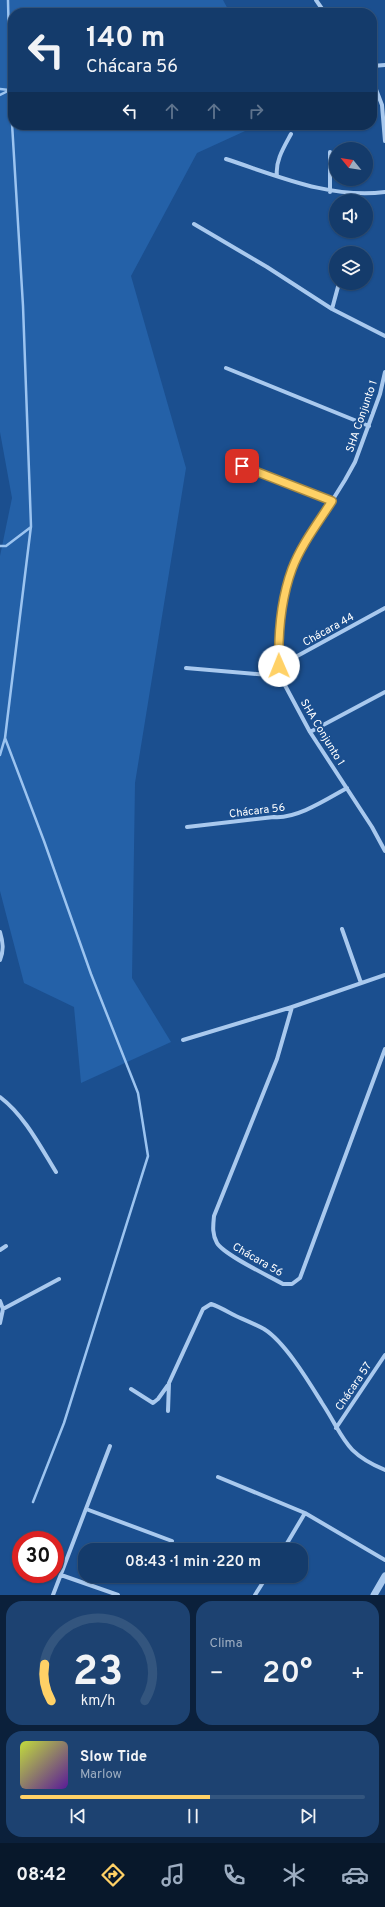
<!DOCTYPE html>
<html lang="pt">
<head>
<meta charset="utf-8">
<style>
	:root { --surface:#143b6b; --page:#1d4271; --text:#f1f3f6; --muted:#9dadc1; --line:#33557e; --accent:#ffd166 }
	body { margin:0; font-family:Overpass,sans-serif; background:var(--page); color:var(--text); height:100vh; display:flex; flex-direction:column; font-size:15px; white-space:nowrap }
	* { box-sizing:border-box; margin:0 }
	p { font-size:13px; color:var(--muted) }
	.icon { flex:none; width:22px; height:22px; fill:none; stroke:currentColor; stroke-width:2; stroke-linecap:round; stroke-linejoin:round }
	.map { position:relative; height:1595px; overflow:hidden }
	.side { display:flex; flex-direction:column; gap:6px; padding:6px; background:#0b203b; flex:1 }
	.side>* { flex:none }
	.top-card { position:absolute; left:8px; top:8px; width:369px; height:122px; border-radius:16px; box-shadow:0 1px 3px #0004,0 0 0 1px var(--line); background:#143b6b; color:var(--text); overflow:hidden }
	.needle { width:26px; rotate:300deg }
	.controls { position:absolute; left:329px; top:142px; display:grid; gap:8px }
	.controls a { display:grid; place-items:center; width:44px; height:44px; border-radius:50%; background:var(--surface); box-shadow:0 1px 3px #0004,0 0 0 1px var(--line); font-size:20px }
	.speed { position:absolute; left:12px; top:1531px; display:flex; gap:8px; font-size:20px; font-weight:700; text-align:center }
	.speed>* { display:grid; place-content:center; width:52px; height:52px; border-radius:50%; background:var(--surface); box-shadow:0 1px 3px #0004,0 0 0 1px var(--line); line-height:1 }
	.speed .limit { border:6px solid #d22; background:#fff; color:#111 }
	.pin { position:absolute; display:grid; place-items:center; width:34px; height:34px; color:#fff; margin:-17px; border-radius:8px; box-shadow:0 2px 6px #0006 }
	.me { position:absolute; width:44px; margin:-22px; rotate:359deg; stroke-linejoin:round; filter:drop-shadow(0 0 3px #0008) }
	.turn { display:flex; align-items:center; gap:14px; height:84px; padding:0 12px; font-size:18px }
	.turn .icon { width:52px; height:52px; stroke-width:2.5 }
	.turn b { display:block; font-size:28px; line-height:34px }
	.lanes { display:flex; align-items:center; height:38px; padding:0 12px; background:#0003; justify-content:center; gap:20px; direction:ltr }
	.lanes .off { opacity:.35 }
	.big { font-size:30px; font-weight:600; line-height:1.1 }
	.side .card { flex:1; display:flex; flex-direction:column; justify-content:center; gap:6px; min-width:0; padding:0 14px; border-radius:16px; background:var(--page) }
	.side .dial { align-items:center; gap:0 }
	.dial svg { height:104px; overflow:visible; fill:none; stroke:var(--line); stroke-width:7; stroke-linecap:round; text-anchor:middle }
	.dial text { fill:var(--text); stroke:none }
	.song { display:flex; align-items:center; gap:12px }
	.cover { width:48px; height:48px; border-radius:6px; background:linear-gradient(135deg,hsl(70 70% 55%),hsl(270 70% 35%)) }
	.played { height:4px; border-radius:2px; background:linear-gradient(90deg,var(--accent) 55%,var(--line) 55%) }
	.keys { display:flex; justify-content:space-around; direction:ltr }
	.heat { display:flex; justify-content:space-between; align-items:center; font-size:22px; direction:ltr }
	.side .tiles { flex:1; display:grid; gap:6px; grid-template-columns:1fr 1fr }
	.card:last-child { grid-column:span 2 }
	.trip { position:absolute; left:78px; top:1543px; width:230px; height:40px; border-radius:16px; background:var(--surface); box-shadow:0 1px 3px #0004,0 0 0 1px var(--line); font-weight:600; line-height:40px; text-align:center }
	.menu { display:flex; height:64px; justify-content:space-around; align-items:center; background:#08182b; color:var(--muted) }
	.menu .icon { width:28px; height:28px }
	.menu .on { color:var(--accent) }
	.menu b { font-size:18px; color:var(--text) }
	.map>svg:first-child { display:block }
</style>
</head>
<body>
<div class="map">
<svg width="385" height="1595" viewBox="0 0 385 1595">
	<rect width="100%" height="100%" fill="#1b4f8f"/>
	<path fill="#2461a8" d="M0,0H223L230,13H13V125H258L197,153L131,276L186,468L135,783L132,978L171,1042L81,1083L74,1007L24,983L0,891V556L12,498L0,432Z"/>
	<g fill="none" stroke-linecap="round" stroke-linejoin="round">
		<path stroke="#9cc4f0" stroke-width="2.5" d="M8,0L10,90L23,306L31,526L5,738L44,841L91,974L138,1093L148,1156L64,1423L33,1502
			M0,89L9,90
			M0,95L10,90
			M0,546H6L31,527
			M0,755L5,738"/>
		<path stroke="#a9c9ee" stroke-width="4" d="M316,0L325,13
			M372,66L385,65
			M372,79L382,105L385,141
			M330,152V192
			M226,159C278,176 330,199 385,192
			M277,176C275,161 284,147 291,134
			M194,224L267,267L332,309L385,336
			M332,309L339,283
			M226,368L369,426
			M385,372L380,394L355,462L345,480L302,549L292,569L287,587L278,647L280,676L310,732L372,827L385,851
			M242,467L332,501
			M279,666L385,608
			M186,668L280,676
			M310,732L385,692
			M187,827L274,817C297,819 327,799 347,788
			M342,929L361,983
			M0,932C3,942 4,950 0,960
			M385,975L292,1007L277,1059L214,1216C213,1226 212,1234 217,1243C224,1255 269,1276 283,1284H292L300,1278L385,1049
			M183,1040L292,1007
			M0,1097C24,1115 40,1146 56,1172
			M0,1250L6,1246
			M0,1301L3,1309L59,1279
			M0,1323L3,1309
			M131,1389L153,1403L158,1399L168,1385
			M168,1411L169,1383L203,1309L211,1304C220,1307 228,1312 236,1316C245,1320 255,1324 264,1329C285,1342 309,1382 322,1403C345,1438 343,1452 385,1470
			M336,1428L385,1355
			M218,1477L305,1513
			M86,1509L172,1541
			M283,1550L305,1513L385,1560
			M61,1575L118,1595
			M53,1595L110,1446
			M255,1595L267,1576"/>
		<path stroke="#a9c9ee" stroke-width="7" d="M374,1595L385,1576"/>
	</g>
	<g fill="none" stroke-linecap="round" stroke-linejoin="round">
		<defs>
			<path id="route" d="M242,466L332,501C318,523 301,545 292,569C281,599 278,634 279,666"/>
		</defs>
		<use href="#route" stroke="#a68842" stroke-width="10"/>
		<use href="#route" stroke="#ffd166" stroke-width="7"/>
	</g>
	<g text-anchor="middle" stroke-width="4" stroke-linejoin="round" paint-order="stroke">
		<g font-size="11" fill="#fff" stroke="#1b4f8f">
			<text transform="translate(361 416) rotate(-71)" y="4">SHA Conjunto 1</text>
			<text transform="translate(328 629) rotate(-29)" y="4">Chácara 44</text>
			<text transform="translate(323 732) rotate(59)" y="4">SHA Conjunto 1</text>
			<text transform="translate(257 810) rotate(-7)" y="4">Chácara 56</text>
			<text transform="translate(258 1259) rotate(30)" y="4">Chácara 56</text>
			<text transform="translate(353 1386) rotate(-56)" y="4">Chácara 57</text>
		</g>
	</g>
</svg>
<div class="controls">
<a><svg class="needle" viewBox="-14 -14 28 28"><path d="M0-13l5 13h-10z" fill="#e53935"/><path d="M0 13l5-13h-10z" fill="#9dadc1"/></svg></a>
<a><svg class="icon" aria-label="sound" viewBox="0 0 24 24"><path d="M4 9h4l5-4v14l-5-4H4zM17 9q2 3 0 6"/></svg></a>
<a><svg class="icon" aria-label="layers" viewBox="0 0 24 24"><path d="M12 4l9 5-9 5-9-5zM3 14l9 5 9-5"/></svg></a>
</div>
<div class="speed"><div class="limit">30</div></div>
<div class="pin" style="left:242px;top:466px;background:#d93025"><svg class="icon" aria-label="arrive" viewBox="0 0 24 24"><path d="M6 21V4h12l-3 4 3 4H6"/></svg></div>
<svg class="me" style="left:279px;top:666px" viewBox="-20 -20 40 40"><circle r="19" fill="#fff"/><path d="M0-13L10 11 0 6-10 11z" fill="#ffd166"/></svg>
<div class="trip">08:43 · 1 min · 220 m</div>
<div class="top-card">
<div class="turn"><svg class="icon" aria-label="left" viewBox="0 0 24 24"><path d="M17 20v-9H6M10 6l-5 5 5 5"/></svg><div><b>140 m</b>Chácara 56</div></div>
<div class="lanes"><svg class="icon" aria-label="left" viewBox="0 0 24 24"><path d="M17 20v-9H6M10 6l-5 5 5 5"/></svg><svg class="icon off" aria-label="ahead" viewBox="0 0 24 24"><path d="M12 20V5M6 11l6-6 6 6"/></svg><svg class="icon off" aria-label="ahead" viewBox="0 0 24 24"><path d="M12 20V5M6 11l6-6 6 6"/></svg><svg class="icon off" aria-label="right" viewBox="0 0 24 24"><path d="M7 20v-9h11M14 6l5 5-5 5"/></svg></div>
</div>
</div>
<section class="side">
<div class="tiles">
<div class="card dial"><svg viewBox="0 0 100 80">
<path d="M14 69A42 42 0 1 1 86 69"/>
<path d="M14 69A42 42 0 0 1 9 41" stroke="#ffd166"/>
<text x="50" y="56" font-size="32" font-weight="700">23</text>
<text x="50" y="72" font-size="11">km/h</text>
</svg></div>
<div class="card"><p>Clima</p>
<div class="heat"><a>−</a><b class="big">20°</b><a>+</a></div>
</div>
<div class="card">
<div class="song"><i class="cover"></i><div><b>Slow Tide</b><p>Marlow</p></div></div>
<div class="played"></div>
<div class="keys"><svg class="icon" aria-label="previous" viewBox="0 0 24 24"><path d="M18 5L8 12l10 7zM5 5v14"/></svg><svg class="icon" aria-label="pause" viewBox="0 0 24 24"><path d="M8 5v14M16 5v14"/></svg><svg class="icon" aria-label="next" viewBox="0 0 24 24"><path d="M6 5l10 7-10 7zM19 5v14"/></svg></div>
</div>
</div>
</section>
<nav class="menu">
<b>08:42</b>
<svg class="icon on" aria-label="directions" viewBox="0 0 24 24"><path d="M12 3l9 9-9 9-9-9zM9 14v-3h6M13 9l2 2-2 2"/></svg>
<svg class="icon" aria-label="music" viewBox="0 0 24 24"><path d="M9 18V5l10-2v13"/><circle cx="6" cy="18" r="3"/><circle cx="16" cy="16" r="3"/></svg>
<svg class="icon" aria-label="phone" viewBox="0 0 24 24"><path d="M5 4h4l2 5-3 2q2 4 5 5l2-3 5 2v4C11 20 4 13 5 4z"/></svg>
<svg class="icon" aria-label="climate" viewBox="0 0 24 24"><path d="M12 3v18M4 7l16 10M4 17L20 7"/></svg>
<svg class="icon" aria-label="car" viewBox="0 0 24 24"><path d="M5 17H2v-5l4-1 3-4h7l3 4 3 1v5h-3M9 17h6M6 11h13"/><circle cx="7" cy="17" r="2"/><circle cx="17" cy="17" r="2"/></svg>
</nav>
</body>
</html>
